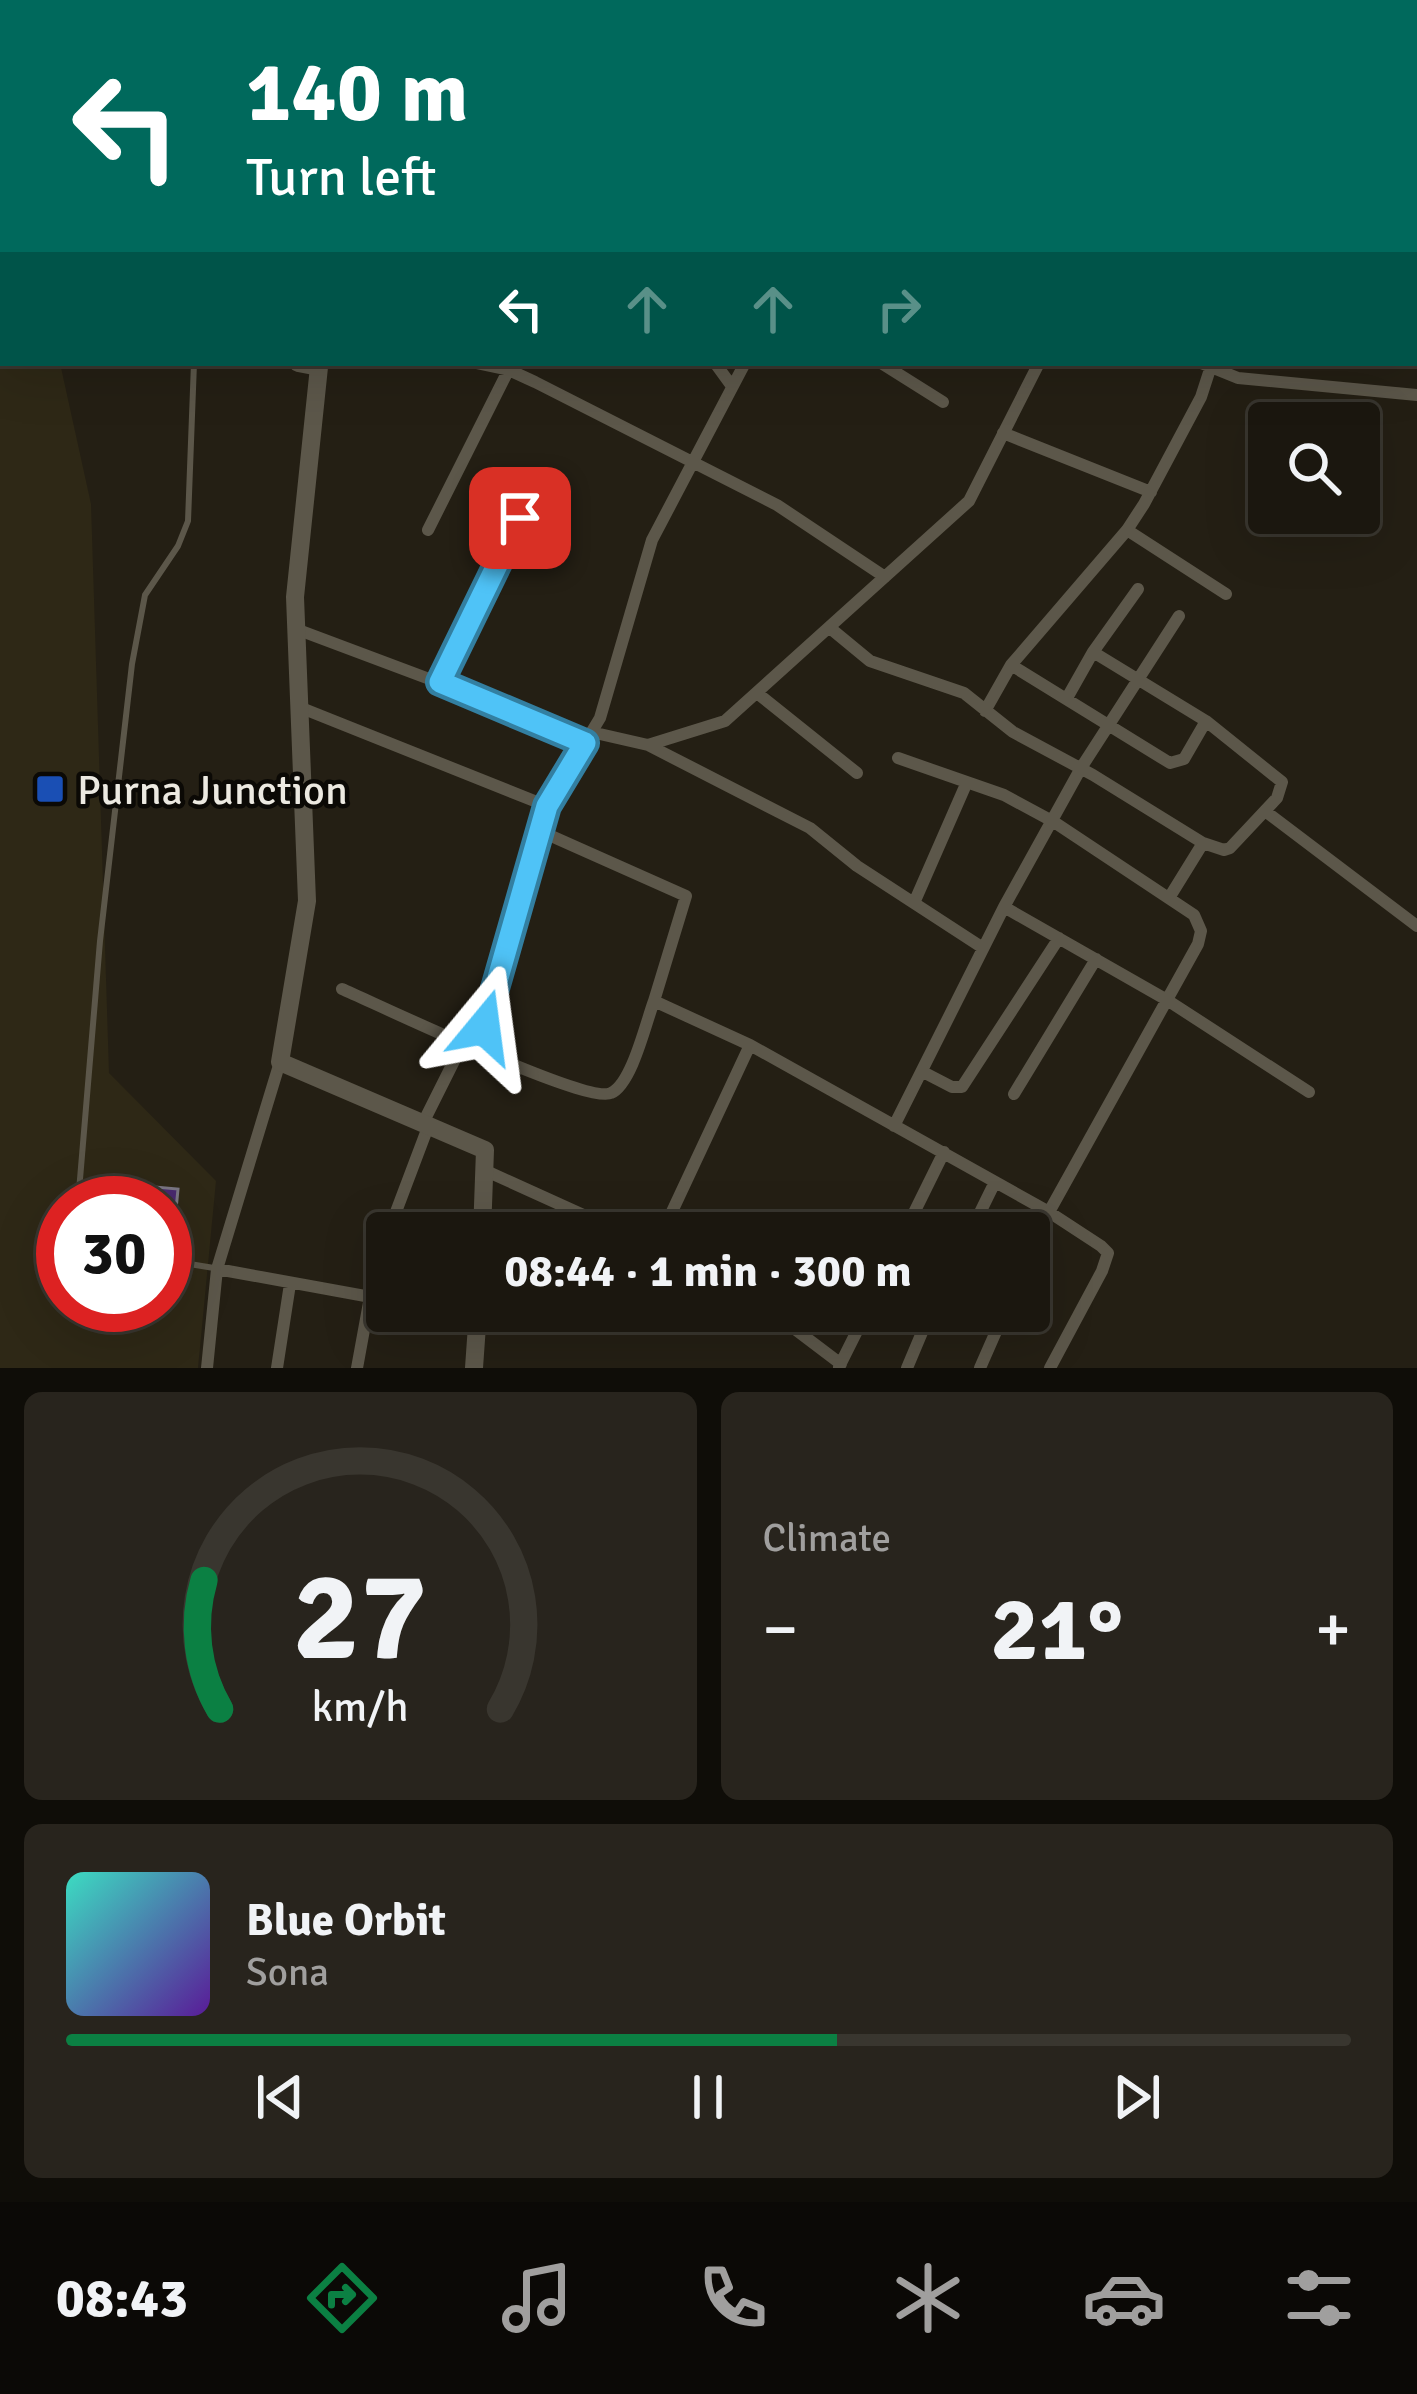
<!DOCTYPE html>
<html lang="en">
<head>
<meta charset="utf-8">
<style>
	:root { --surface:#1b170f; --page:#28241d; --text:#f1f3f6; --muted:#a09f9e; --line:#39362f; --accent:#0b8043 }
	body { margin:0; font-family:Signika,sans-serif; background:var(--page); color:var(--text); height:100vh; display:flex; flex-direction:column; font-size:45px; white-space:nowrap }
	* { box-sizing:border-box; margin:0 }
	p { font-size:39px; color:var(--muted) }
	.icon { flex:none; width:66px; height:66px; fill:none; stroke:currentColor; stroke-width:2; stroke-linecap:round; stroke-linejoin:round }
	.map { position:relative; height:1368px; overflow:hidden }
	.drawer { display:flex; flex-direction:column; gap:24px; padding:24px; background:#0f0d08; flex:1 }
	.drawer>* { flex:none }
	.top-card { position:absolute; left:0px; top:0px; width:1419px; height:366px; box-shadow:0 12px 48px #0002,0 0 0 3px var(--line); background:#00695c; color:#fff; overflow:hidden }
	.controls { position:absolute; left:1248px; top:402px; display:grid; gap:24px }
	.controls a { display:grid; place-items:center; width:132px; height:132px; border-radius:12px; background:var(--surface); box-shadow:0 12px 48px #0002,0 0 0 3px var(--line); font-size:60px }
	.speed { position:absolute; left:36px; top:1176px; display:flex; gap:24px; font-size:60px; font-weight:700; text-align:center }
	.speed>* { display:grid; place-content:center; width:156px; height:156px; border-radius:50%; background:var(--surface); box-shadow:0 12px 48px #0002,0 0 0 3px var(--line); line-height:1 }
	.speed .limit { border:18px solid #d22; background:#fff; color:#111 }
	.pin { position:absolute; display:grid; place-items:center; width:102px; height:102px; color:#fff; margin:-51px; border-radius:24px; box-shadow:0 6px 18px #0006 }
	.me { position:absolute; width:132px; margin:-66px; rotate:16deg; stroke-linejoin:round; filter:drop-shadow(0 0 9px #0008) }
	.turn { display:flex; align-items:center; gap:42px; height:252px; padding:0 48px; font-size:54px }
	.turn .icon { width:156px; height:156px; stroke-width:2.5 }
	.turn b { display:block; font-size:84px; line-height:102px }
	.lanes { display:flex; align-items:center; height:114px; padding:0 48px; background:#0003; justify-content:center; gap:60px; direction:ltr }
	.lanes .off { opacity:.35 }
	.big { font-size:90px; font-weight:700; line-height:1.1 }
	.drawer .widget { flex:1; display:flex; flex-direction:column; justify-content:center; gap:18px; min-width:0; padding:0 42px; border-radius:18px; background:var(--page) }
	.drawer .dial { align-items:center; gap:0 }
	.dial svg { height:312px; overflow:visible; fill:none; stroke:var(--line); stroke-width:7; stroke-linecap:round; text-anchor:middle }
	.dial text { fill:var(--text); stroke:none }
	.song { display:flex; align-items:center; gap:36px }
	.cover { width:144px; height:144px; border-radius:18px; background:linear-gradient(135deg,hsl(170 70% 55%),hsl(270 70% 35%)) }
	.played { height:12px; border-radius:6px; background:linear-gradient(90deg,var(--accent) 60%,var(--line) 60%) }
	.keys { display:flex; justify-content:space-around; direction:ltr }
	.heat { display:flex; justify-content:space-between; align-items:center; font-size:66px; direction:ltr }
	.drawer .tiles { flex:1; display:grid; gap:24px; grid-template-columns:1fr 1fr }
	.widget:last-child { grid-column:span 2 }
	.trip { position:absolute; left:366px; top:1212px; width:684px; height:120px; border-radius:12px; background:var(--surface); box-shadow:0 12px 48px #0002,0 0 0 3px var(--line); font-weight:700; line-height:120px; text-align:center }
	.tab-bar { display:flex; height:192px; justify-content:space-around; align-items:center; background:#0b0906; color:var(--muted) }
	.tab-bar .icon { width:84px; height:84px }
	.tab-bar .current { color:var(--accent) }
	.tab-bar b { font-size:54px; color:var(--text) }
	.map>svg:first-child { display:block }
</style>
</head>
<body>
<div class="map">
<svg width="1417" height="1368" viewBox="0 0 1417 1368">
	<rect width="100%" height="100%" fill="#241f14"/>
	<path fill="#2e2816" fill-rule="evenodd" d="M0,149L3,363H60L91,504L109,1073L216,1181L198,1368H0ZM63,1203H165V1305H63Z"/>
	<path fill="#48296e" stroke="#7a7683" stroke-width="3" d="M88,1181L178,1189L173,1241H165V1203H86Z"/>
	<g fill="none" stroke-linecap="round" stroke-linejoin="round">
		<path stroke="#5c574a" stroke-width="6" d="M78,1203L100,941L132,664L145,595L178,546L188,521L194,363
			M165,1260L214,1268"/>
		<path stroke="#5c574a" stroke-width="12" d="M284,0L293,3
			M571,0L575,3
			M1173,0L1175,3
			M548,3L551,0
			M594,3L597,0
			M771,3L772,0
			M961,3L963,0
			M476,363L509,370L535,382L777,505L885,577
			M715,363L731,385
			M881,363L943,402
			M1201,363L1238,378L1417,395
			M1003,433L1151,492
			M428,530L511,365
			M1127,530L1226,594
			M830,628L870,661L964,693L1013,732L1093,775L1203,843L1224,850L1230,848L1277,798L1282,782L1206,721L1093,652
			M296,629L440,683L585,743
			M1011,665L1170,763L1184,759L1206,721
			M440,683L539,477
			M757,693L857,773
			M1067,698L1093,652L1138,589
			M299,707L547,806L485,1027L464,1041L423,1123
			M985,711L1011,665L1127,530L1144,504L1201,397L1212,363
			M591,732L648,745L725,721L969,501L1039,363
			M648,745L810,828L857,866L983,948
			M898,758L1004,795L1054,822L1194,915L1201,931L1198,944L1049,1212L1029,1257
			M547,806L600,718L652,540L745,363
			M1265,811L1417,926
			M540,831L686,896L654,1001L750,1045
			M1169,898L1203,843
			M914,903L967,782
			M1004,907L1167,1000L1309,1092
			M342,989C379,1005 587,1105 611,1093C632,1084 646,1022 654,1001
			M923,1072L952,1087H962L1059,938
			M1014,1094L1096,959
			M894,1126L1004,907L1081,768L1179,616
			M484,1170L623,1233
			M388,1233L428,1127
			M662,1233L750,1045L1049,1212L1101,1246L1108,1253L1102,1271L1050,1368
			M904,1233L944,1152
			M970,1233L995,1182
			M217,1269L387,1300
			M442,1311L478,1318
			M771,1311L841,1364
			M839,1367L867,1311
			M207,1368L217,1269L280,1062
			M277,1368L290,1284
			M357,1368L370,1297L387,1236
			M907,1368L931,1311
			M980,1368L1005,1311"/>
		<path stroke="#5c574a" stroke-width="18" d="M0,113H3
			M298,363L319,367L295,597L307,901L280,1062L485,1150L482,1233
			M474,1368L478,1311"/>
	</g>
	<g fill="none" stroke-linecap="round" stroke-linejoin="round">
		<defs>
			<path id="route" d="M484,1027L547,806L585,743L440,682L520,518"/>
		</defs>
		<use href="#route" stroke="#337fa1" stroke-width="30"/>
		<use href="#route" stroke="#4fc3f7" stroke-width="21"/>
	</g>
	<rect fill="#1a4fb4" stroke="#0b0905" stroke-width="4.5" x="35" y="774" width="30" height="30" rx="6"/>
	<g text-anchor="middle" stroke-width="9" stroke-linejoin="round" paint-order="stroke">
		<g font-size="42" fill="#ece9e1" stroke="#0b0905" text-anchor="start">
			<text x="77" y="804">Purna Junction</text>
		</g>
	</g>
</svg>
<div class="controls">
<a><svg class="icon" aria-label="search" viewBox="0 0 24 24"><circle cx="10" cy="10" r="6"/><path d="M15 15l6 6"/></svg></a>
</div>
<div class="speed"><div class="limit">30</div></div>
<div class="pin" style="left:520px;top:518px;background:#d93025"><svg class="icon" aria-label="arrive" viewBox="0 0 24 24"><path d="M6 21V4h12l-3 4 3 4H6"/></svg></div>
<svg class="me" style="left:484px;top:1027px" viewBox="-20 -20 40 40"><path d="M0-17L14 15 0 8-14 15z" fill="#4fc3f7" stroke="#fff" stroke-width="4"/></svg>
<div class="trip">08:44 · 1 min · 300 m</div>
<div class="top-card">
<div class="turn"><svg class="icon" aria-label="left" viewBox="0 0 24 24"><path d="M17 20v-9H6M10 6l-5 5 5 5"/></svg><div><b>140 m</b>Turn left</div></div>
<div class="lanes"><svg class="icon" aria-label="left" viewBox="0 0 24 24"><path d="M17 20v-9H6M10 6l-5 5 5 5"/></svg><svg class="icon off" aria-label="ahead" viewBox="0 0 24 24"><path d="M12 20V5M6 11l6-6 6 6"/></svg><svg class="icon off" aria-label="ahead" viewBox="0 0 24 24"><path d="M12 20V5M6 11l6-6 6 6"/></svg><svg class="icon off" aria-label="right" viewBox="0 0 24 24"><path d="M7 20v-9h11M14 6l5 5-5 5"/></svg></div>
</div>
</div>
<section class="drawer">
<div class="tiles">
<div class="widget dial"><svg viewBox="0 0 100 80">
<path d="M14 69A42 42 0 1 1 86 69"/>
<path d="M14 69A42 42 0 0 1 10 36" stroke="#0b8043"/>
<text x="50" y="56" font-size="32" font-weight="700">27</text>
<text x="50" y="72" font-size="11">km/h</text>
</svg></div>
<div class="widget"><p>Climate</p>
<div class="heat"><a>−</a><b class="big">21°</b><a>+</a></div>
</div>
<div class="widget">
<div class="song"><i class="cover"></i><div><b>Blue Orbit</b><p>Sona</p></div></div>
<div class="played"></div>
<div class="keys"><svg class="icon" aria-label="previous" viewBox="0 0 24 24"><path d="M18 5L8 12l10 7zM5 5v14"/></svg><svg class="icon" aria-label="pause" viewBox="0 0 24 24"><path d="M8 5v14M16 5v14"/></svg><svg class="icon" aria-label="next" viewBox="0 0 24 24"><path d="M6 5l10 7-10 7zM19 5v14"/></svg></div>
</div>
</div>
</section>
<nav class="tab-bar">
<b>08:43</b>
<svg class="icon current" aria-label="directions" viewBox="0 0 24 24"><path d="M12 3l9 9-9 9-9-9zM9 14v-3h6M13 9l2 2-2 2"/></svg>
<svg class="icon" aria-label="music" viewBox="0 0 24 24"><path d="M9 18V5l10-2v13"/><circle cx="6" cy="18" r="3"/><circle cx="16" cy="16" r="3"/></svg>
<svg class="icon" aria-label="phone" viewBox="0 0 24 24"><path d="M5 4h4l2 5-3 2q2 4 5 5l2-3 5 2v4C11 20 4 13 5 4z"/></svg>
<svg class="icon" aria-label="climate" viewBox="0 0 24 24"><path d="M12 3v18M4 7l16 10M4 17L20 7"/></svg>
<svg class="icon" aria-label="car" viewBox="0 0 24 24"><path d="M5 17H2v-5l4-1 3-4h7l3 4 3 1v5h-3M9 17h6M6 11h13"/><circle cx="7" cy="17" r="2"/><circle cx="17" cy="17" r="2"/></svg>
<svg class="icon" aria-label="filters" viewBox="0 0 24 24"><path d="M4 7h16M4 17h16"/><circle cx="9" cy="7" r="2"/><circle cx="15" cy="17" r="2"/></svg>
</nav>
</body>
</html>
